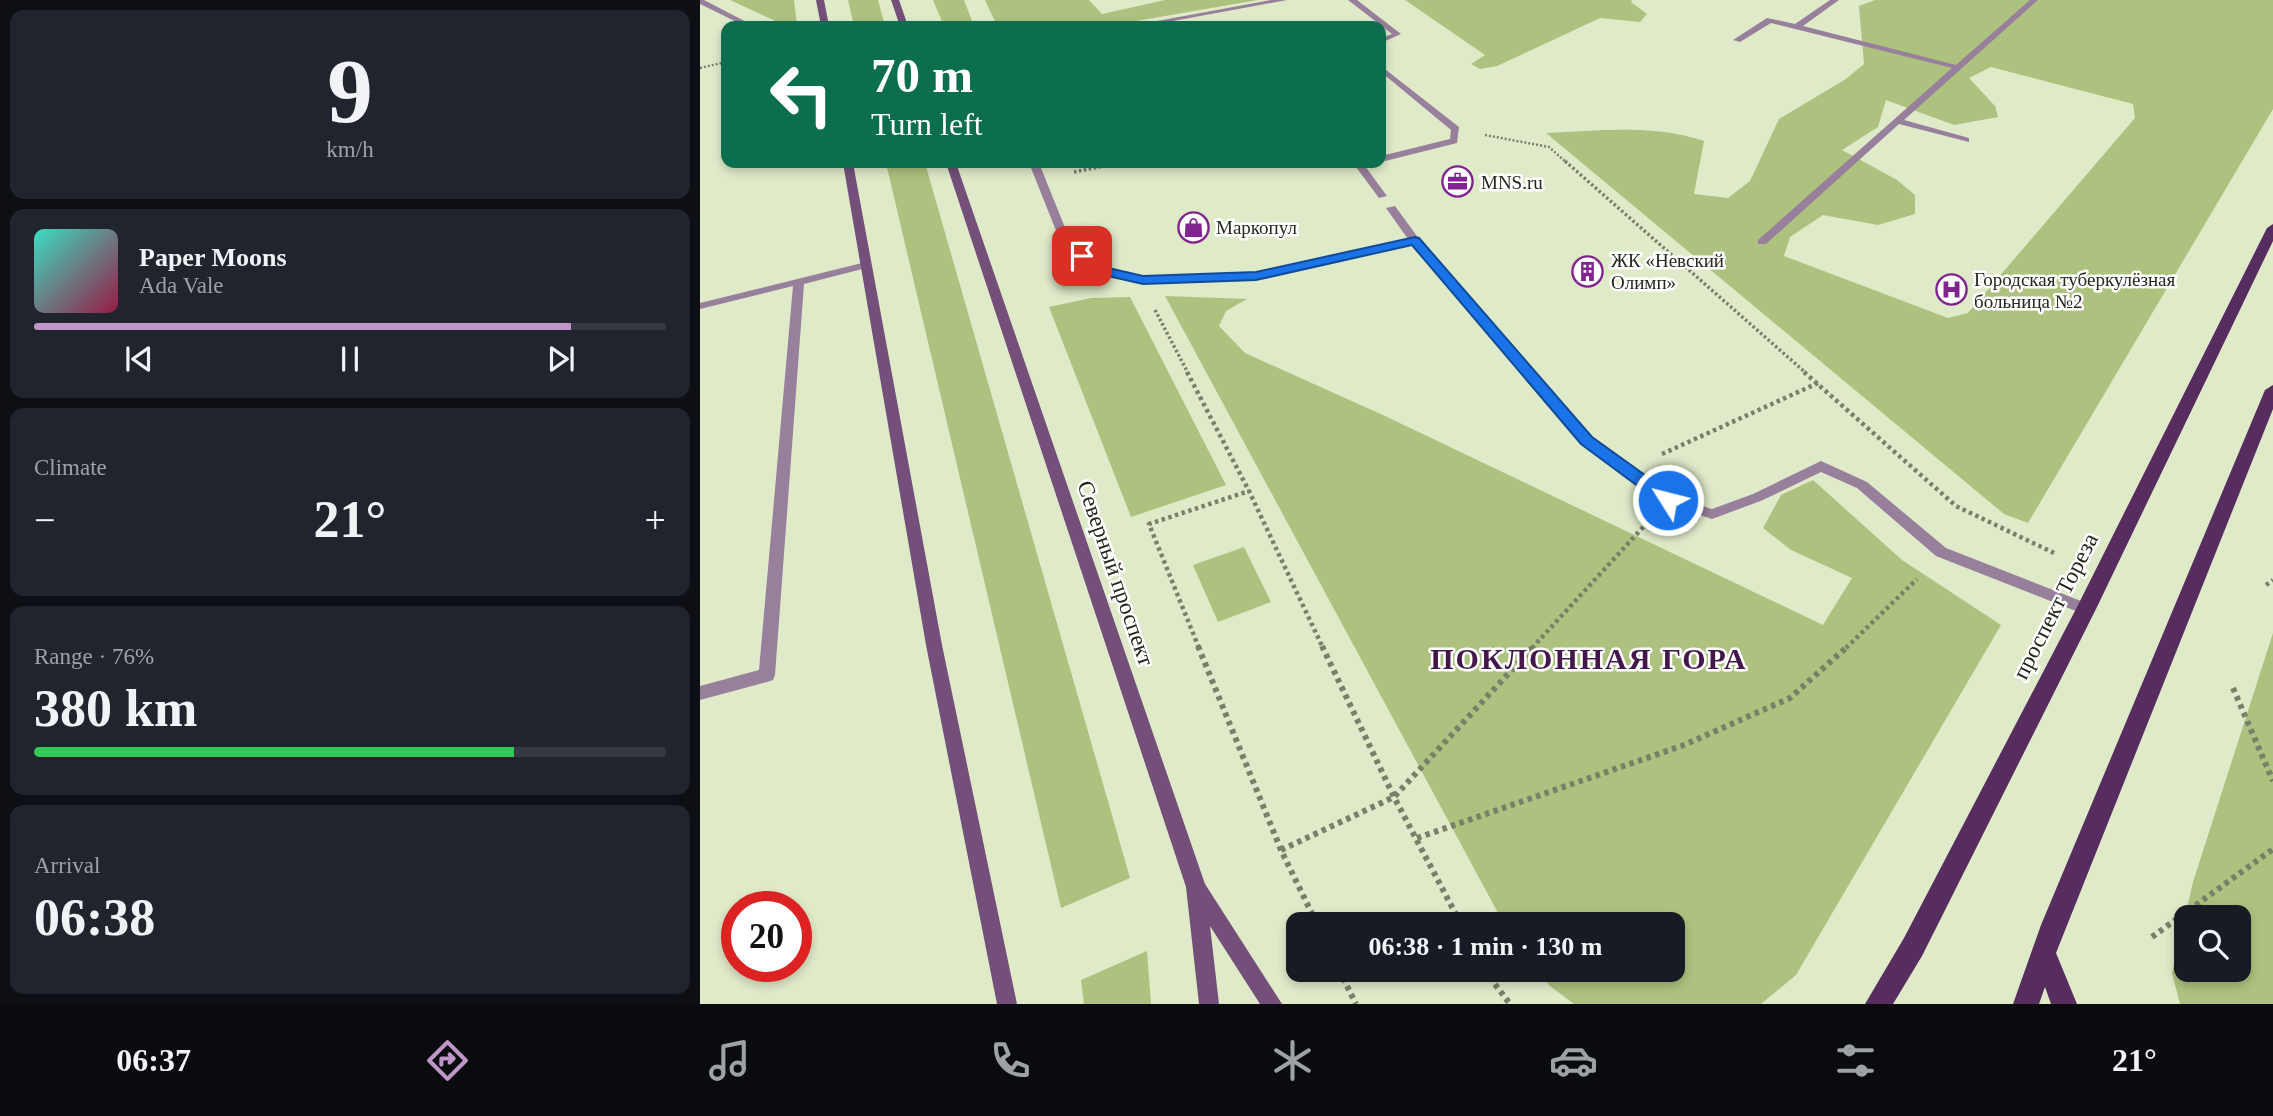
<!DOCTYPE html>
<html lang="en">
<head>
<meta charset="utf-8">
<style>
	:root { --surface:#171b24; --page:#20242c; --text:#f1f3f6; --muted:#9ea1a6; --line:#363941; --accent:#bf96c8 }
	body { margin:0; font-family:Georgia,serif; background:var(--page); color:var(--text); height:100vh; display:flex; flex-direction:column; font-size:26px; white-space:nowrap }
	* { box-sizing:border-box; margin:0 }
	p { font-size:23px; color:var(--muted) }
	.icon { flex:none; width:38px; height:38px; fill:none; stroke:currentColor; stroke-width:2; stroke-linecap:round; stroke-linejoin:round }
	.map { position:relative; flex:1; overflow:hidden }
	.drawer { display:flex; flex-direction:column; gap:10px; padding:10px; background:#0d0f14; width:700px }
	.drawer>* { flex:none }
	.banner { position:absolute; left:21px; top:21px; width:665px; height:147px; border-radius:14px; box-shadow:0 4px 10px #0003; background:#0b6e4f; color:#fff; overflow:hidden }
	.controls { position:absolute; left:1474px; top:905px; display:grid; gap:14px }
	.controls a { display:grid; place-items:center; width:77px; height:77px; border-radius:14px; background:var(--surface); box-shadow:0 4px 10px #0003; font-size:35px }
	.speed { position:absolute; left:21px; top:891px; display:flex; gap:14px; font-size:35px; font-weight:700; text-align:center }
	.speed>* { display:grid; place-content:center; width:91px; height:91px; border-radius:50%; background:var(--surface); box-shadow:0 4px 10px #0003; line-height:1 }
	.speed .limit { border:10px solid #d22; background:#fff; color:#111 }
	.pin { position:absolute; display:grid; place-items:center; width:60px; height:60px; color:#fff; margin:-30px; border-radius:14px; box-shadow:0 4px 10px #0006 }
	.me { position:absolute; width:77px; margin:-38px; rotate:306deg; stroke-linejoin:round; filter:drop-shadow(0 0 5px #0008) }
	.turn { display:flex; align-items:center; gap:24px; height:147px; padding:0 35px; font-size:32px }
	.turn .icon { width:91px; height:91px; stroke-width:2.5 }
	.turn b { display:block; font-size:49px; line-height:60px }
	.big { font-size:52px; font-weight:700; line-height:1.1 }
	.drawer .tile { flex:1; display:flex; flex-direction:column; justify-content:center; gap:10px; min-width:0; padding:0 24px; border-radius:14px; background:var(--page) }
	.drawer .dial { align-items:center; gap:0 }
	.dial b { font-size:91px; line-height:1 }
	.song { display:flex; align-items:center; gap:21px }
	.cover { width:84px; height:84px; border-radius:10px; background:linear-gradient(135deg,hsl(170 70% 55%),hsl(340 70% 35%)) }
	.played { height:7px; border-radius:4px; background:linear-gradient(90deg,var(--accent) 85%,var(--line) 85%) }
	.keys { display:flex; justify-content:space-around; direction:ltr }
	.heat { display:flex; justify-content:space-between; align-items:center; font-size:38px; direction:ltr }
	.charge { height:10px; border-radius:5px; background:linear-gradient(90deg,#34c759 76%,var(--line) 0) }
	.trip { position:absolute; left:586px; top:912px; width:399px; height:70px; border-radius:14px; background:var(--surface); box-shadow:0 4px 10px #0003; font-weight:700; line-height:70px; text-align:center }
	.tabs { display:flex; height:112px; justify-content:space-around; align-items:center; background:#090b0e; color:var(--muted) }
	.tabs .icon { width:49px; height:49px }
	.tabs .on { color:var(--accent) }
	.tabs b { font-size:32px; color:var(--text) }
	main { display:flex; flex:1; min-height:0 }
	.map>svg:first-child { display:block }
</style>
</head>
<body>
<main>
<section class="drawer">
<div class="tile dial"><b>9</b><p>km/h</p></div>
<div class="tile">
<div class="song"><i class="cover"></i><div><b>Paper Moons</b><p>Ada Vale</p></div></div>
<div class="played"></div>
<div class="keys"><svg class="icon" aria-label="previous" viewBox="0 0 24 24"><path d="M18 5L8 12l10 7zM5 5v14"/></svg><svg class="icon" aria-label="pause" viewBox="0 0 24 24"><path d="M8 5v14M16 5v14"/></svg><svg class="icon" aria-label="next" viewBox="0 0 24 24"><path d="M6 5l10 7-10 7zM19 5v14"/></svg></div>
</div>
<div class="tile"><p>Climate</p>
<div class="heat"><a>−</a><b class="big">21°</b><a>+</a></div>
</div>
<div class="tile"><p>Range · 76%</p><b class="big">380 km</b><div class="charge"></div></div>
<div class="tile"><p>Arrival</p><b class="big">06:38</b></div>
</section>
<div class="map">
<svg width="1573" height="1004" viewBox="0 0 1573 1004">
	<rect width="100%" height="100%" fill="#dfeac9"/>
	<path fill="#adc27e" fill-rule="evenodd" d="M30,0H94L97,24L86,26Z
		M148,0H178L185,26H154Z
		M233,0H264L274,26H244Z
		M285,0H389L402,14L465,0H558L407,26H297Z
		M705,0H932L931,2L947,14L940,22L900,18L797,66L780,69L771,64L785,55Z
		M1175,0H1573V109L1328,523L1304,514L846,133C901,131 952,124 1004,141L994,194L1028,198L1050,181L1079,119L1146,79L1164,64L1159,6ZM1291,67L1433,104L1435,118L1268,313L1248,318L1084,256L1090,237L1123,215L1178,225L1215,214V195L1197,180L1142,150L1178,127L1186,100L1254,125L1298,117L1295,106L1269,78Z
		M186,163H225L430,878L361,908Z
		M465,296L547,299L526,311L519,326L545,353L685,416L1123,625L1152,578L1091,550L1063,528L1081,495L1113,480L1202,560L1301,625L1096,975L1061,1004H874L850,986L837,970H973V924H804Z
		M430,297L526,485L431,517L349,307L391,298Z
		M544,547L571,602L518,622L493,565Z
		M1573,633V1004H1480L1472,973L1493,882ZM1486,917H1538V970H1486Z
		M447,951L451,1004H384L381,980Z"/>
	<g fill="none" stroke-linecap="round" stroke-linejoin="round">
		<path stroke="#79806a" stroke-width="2.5" stroke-dasharray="2 2" stroke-linecap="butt" d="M0,68L26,62
			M785,135L849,147L867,163"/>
		<path stroke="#79806a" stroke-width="3.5" stroke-dasharray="2.5 2.5" stroke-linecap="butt" d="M865,161L1106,373
			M374,172L418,163
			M455,310L488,373"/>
		<path stroke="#79806a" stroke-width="4.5" stroke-dasharray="3.5 3.5" stroke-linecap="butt" d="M487,372L549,491L623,648
			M1104,372L1256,506L1354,553
			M962,454L1118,383
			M1566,585L1573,580
			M499,648L449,524L549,491
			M832,648L946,524
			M1146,648L1217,579"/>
		<path stroke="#79806a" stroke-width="6" stroke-dasharray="4.5 4.5" stroke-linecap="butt" d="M498,646L581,850L617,924
			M622,646L694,797L761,924
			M1533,688L1573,781
			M717,838L984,745L1090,698L1148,646
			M581,850L694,797L834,646
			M1452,937L1573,849
			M639,970L656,1004
			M784,970L810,1004"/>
		<path fill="#987f9c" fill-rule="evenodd" d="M571,0H587L446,26H430Z
			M648,0H657L701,34L681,43V38L692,34Z
			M1130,0H1139L1103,26L1256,65L1330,0H1338L1204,120L1269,138V142L1199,124L1066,244H1058V240L1252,68L1071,23L1040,42L1033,40L1067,18L1095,24Z
			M681,66L759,127L757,143L681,162V156L750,139L751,130L681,72Z
			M329,163H339L370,240L404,268L443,277L556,273L708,239L686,208L695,206L719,239L891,438L973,497L1012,509L1053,494L1121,461L1167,482L1246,548L1391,605L1394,609L1391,613L1386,615L1381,613L1236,556L1157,488L1121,472L1063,500L1012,519L963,503L881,444L713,245L556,279L443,283L396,272L361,243Z
			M629,163H669L665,166L687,196L679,198L656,167L634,166Z
			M166,262L170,263V267L104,284L75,675L73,680L67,682L0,700V686L59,670L93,286L0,309V303Z"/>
		<path fill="#987f9c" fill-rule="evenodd" d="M0,0H4L54,26H45L0,4Z"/>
		<path fill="#734f79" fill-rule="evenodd" d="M116,0H124L129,26H121Z
			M191,0H199L208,26H200Z
			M143,163H153L242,645L317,1004H297L226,645Z
			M246,163H256L505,884L582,1004H560L510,926L519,1004H499L486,887Z"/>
		<path fill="#572c5f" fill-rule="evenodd" d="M1573,224V241L1396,609L1222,956L1193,1004H1165L1204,938L1376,609L1567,228Z
			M1573,385V409L1356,953L1377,1004H1351L1345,987L1339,1004H1313L1341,925L1565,390Z"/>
	</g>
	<path fill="#1a73e8" stroke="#114b97" stroke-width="2" d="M715,237L719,238L892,437L974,496L976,500L974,504H962L881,444L712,245L556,280L443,284L395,273L376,256L386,253L404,267L443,276L556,272Z"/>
	<defs>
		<symbol id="office-ring" viewBox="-11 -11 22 22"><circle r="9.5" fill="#fff" stroke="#812490" stroke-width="1.5"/><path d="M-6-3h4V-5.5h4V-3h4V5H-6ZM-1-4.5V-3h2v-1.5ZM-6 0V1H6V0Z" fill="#812490"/></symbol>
		<symbol id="shop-ring" viewBox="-11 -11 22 22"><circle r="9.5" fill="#fff" stroke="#812490" stroke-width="1.5"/><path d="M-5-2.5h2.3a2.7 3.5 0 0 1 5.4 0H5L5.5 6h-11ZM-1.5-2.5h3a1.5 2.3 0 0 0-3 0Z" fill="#812490"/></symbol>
		<symbol id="building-ring" viewBox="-11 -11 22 22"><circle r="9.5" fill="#fff" stroke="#812490" stroke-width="1.5"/><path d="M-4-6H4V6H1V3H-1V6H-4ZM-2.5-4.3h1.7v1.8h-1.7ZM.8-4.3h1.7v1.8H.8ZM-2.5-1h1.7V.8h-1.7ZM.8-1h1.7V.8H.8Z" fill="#812490"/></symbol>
		<symbol id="hospital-ring" viewBox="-11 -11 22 22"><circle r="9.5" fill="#fff" stroke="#812490" stroke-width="1.5"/><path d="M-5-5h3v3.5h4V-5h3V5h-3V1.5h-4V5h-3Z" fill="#812490"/></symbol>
	</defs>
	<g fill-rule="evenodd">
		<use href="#office-ring" x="740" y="164" width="35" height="35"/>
		<use href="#shop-ring" x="476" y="210" width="35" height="35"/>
		<use href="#building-ring" x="870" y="254" width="35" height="35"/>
		<use href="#hospital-ring" x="1234" y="272" width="35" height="35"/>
	</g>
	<g text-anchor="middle" stroke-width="5" stroke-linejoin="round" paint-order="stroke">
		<g font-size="19" fill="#24281b" stroke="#fff" text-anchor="start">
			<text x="781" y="189">MNS.ru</text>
			<text x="516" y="234">Маркопул</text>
			<text x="911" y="267">ЖК «Невский<tspan x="911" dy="22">Олимп»</tspan></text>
			<text x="1274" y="286">Городская туберкулёзная<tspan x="1274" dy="22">больница №2</tspan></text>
		</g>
		<g font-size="23" fill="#24281b" stroke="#fff">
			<text transform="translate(416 573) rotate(71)" y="8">Северный проспект</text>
			<text transform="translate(1355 606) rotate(-63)" y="8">проспект Тореза</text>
		</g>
		<g font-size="30" font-weight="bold" letter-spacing="2" fill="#43174a" stroke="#fff">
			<text x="889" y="669">ПОКЛОННАЯ ГОРА</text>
		</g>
	</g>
</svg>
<div class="controls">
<a><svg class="icon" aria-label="search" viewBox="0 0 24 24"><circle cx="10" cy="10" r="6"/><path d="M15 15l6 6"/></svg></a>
</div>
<div class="speed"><div class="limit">20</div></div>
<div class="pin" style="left:382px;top:256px;background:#d93025"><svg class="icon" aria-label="arrive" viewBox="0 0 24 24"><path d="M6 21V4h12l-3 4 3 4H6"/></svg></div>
<svg class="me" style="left:968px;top:500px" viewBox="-20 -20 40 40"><circle r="17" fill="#1a73e8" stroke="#fff" stroke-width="3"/><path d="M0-11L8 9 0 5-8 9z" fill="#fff"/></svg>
<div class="trip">06:38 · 1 min · 130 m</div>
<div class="banner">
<div class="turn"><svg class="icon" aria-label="left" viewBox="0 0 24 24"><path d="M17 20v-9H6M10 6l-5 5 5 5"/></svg><div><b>70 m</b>Turn left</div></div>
</div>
</div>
</main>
<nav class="tabs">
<b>06:37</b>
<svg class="icon on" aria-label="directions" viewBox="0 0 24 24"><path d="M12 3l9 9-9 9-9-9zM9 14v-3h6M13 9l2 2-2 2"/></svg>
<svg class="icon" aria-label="music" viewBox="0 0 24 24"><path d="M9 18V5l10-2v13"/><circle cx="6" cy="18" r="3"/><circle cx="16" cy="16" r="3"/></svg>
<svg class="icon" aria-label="phone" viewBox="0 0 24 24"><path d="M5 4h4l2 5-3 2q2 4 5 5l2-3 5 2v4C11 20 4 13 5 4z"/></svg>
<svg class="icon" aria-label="climate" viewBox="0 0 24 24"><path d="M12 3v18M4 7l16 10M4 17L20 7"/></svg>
<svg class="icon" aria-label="car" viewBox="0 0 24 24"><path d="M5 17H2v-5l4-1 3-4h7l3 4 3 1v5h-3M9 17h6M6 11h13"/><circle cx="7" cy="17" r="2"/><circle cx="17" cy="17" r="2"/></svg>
<svg class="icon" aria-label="filters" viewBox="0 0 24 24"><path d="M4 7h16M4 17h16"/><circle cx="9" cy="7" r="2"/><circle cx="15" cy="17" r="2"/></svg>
<b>21°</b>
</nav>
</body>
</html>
